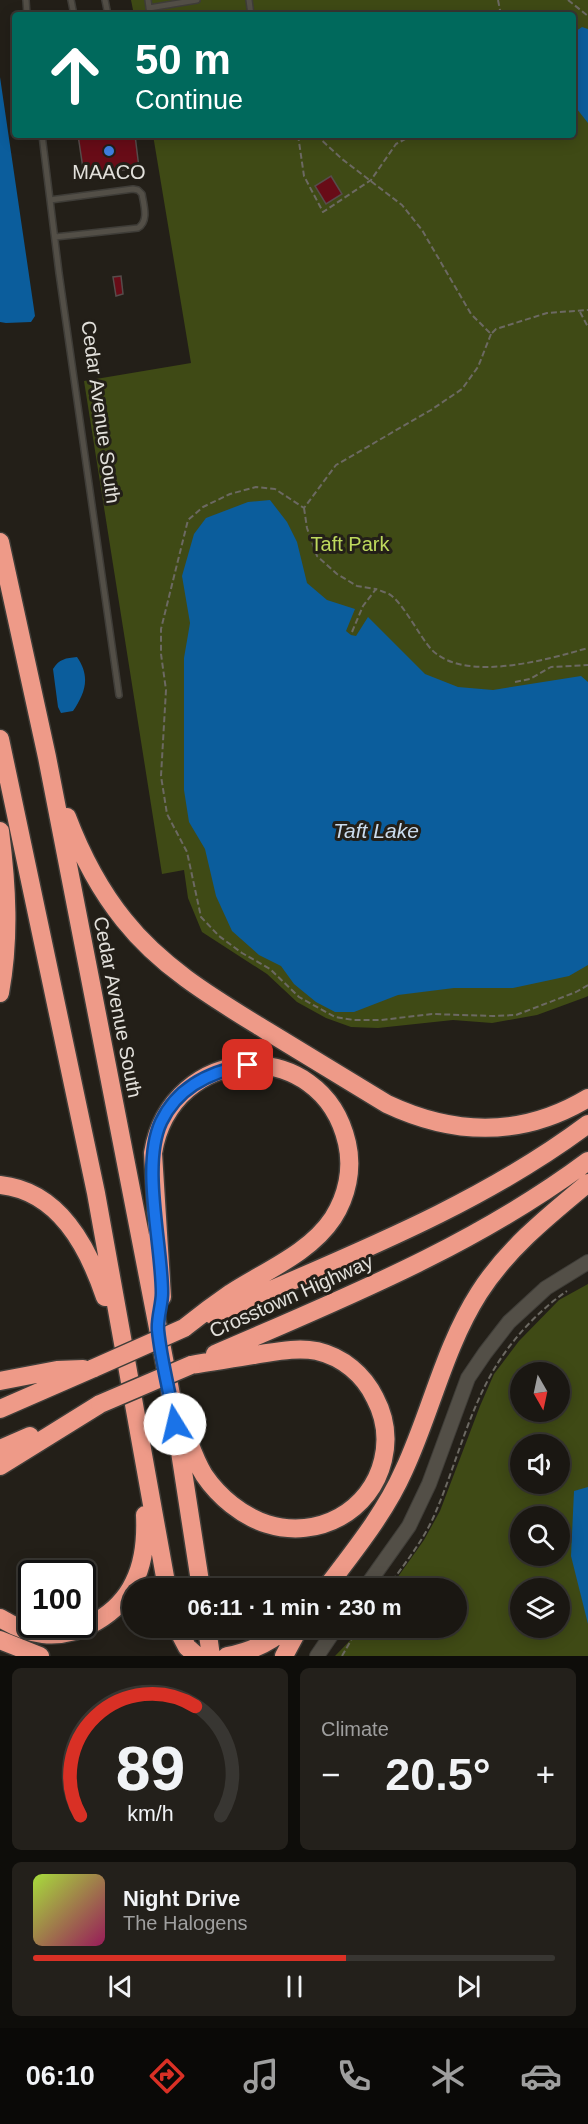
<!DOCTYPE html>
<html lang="en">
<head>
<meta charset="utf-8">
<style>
	:root { --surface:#1a1712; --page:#23201b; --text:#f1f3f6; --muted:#9f9f9f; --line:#383632; --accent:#d93025 }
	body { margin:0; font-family:Helvetica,sans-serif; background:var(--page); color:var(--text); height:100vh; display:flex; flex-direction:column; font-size:22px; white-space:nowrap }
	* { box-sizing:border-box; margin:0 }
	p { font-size:20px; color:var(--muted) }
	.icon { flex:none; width:33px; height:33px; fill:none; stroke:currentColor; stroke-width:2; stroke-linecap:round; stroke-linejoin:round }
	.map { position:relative; height:1656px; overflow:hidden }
	.panel { display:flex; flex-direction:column; gap:12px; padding:12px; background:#0e0d0a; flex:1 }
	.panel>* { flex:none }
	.guide { position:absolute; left:12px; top:12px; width:564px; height:126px; border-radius:6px; box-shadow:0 3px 15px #0003,0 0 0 2px var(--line); background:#00695c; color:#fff; overflow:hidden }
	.needle { width:39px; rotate:171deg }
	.fabs { position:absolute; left:510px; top:1362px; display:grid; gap:12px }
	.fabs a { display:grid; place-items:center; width:60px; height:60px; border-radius:50%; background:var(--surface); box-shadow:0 3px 15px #0003,0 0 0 2px var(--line); font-size:30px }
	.speed { position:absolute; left:18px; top:1560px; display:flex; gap:12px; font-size:30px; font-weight:700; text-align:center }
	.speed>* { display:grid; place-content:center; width:78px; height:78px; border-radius:50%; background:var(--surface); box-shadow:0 3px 15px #0003,0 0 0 2px var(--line); line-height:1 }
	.speed .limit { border:3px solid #111; border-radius:9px; background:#fff; color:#111 }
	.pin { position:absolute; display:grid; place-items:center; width:51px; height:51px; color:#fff; margin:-26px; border-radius:12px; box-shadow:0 3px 9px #0006 }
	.me { position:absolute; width:66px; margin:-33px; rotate:351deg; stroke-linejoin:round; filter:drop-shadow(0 0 4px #0008) }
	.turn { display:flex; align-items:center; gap:21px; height:126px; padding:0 24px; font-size:27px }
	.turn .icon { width:78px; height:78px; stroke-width:2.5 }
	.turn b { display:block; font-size:42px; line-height:51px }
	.big { font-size:45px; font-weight:800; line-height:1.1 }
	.panel .card { flex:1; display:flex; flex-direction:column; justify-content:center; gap:9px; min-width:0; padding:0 21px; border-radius:9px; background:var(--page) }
	.panel .dial { align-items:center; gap:0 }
	.dial svg { height:156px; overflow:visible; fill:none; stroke:var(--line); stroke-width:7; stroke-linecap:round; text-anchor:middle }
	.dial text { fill:var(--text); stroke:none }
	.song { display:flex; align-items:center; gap:18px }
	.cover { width:72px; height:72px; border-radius:9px; background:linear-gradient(135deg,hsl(80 70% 55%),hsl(330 70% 35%)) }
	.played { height:6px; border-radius:3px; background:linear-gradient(90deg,var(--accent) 60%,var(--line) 60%) }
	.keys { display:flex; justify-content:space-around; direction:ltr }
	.heat { display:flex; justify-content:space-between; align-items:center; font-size:33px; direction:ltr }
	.panel .tiles { flex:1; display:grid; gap:12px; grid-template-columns:1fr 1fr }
	.card:last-child { grid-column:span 2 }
	.trip { position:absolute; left:122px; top:1578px; width:345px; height:60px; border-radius:30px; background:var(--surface); box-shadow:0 3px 15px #0003,0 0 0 2px var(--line); font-weight:800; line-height:60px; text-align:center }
	.tabs { display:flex; height:96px; justify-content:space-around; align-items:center; background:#0a0907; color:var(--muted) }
	.tabs .icon { width:42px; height:42px }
	.tabs .on { color:var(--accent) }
	.tabs b { font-size:27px; color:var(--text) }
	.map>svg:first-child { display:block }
</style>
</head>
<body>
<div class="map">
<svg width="588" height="1656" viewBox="0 0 588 1656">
	<rect width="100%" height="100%" fill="#231f18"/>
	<path fill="#3f4a15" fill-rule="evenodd" d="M131,0H588V996L586,997L537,1015L492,1023L453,1020L378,1028L351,1027L326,1018L297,1002L267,974L202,932L188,898L184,870L162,874L84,381L191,363L153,135H573V15H134Z
		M588,1284V1656H335L362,1628H456V1588H390L424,1540L440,1511L480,1406L494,1374L519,1341L559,1300ZM520,1372H560V1412H520ZM520,1444H560V1484H520ZM520,1516H560V1556H520ZM520,1588H560V1628H520Z"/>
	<path fill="#0b5d9c" d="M582,27L588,29V123L573,104V33Z
		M0,77L35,316L31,322L6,323L0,322Z
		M270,500L287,522L297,542L307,583L327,600L355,609L346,631L351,635L356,636L368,617L425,674L458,687L493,690L581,676L588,682V965L569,976L513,988H454L398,995L354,1012H335L316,1002L294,984L281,966L259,955L232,931L216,896L205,849L189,822L184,790V658L190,623L182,576L194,534L206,518L248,502Z
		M77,657C91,677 85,693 73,711L61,713L58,707L53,669C59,659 66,658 77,657Z
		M588,1487V1624L571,1556L574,1491Z"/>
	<path fill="#680c17" stroke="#564c4b" stroke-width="1.5" d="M78,135H135L139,168L84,175Z
		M331,176L342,194L326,204L315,186Z
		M121,276L123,294L116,296L113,277Z"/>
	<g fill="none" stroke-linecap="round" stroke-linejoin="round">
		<defs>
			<path id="service" d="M26,0L27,15
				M71,0L74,15
				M105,0L108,15
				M148,0L150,15
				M249,0L251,15
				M149,8L197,0
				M42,135L59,273L119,695
				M50,200L133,189L138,190L142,194C144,206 149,221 138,228L55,237"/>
			<path id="tertiary" d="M365,1588L409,1526L429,1484L468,1378L485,1353L509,1322L546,1288L588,1262
				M317,1656L336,1628"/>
			<path id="motorway" d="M0,542L47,757L158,1328L172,1400L201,1588
				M0,739L96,1193L167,1588
				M67,817C81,854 99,889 124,920C162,968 215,999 267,1031C307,1055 347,1080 387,1104C455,1136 523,1137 588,1098
				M0,831C7,886 10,938 0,993
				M0,1185C59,1191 88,1247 105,1297
				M162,1297L153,1153C171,1042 322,1034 347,1143C353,1169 347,1196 333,1218C310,1253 265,1271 231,1293C215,1304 199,1316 184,1328
				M213,1315C340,1259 476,1208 588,1124
				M215,1354C344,1298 474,1246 588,1161
				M0,1381L57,1370L83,1369
				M0,1409L94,1368
				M184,1429C190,1444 195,1461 204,1475C219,1497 242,1516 267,1524C318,1540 371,1511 383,1460C388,1439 385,1417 375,1398C364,1375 343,1357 317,1351C296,1347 275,1352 254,1355C233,1359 212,1361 191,1365
				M0,1449L30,1436
				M0,1466L100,1404
				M326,1588C354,1551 385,1513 404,1470C431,1412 444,1348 479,1293C507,1249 548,1216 588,1183
				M0,1618C13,1626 27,1632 43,1634C79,1638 119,1614 134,1582C144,1562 146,1537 145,1515
				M177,1628L187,1647L197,1656
				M207,1628L211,1656
				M0,1640L40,1656
				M227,1656C250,1652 269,1643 287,1628
				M284,1656L299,1628"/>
		</defs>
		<use href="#service" stroke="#3f3d38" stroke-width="8"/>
		<use href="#tertiary" stroke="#3f3d38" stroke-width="16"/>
		<use href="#motorway" stroke="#3f3d38" stroke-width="21"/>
		<path stroke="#6c6962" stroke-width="2" stroke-dasharray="6 3" stroke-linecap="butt" d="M498,0L501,15
			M568,0L588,16
			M298,135L304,176L323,212L371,180L396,144L413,135
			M316,135L342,159L402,205L422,230L471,314L491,334L496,329L547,313L588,310
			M580,312L588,327
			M491,334L478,367L462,389L431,410L336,465L304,508L275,489L256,487L230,494L203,507L188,520L161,629V654L166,690L161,776L167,814L187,852L201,917L219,936L242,953L270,969L299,997L335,1017L354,1020H381L432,1014L493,1016L516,1015L576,992L588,985
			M304,508L307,528L317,556L337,574L357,586L376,589
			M352,632L363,606L376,589C380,591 385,592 389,594C402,601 420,637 431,649C464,684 549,659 588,648
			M515,682L530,679L551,667L588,665
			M387,1588C403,1566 423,1541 434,1516C455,1468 467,1416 493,1371C511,1340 538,1311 567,1291
			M342,1656L358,1628"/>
		<use href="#service" stroke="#534f47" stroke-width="5"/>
		<use href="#tertiary" stroke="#534f47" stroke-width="14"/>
		<use href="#motorway" stroke="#ee9a88" stroke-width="18"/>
		<defs>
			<path id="motorway-bridge" d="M94,1368L184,1328
				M100,1404L191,1365"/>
		</defs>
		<use href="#motorway-bridge" stroke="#3f3d38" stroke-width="21" stroke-linecap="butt"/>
		<use href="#motorway-bridge" stroke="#ee9a88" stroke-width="18"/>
	</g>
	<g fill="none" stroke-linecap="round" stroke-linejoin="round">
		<defs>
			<path id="route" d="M175,1424C170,1393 161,1361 158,1330C157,1318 162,1305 162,1293C162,1245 141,1165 161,1122C178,1086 211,1071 248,1065"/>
		</defs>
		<use href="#route" stroke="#114b97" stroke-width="15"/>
		<use href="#route" stroke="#1a73e8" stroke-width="10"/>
	</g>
	<circle fill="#3f7fe0" stroke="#231f18" stroke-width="2" cx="109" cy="151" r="6"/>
	<g text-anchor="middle" stroke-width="6" stroke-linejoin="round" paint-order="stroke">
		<g font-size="20" fill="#e2e0db" stroke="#231f18">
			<text x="109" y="179">MAACO</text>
		</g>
		<g font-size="20" fill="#e2e0db" stroke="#231f18">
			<text transform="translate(101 412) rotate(82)" y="7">Cedar Avenue South</text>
			<text transform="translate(118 1007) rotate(79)" y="7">Cedar Avenue South</text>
			<text transform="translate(291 1296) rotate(-24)" y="7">Crosstown Highway</text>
		</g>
		<g font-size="20" fill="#bed95d" stroke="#231f18">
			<text x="350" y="551">Taft Park</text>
		</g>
		<g font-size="21" font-style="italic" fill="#cadbed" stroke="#231f18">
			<text x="376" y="838">Taft Lake</text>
		</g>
	</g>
</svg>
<div class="fabs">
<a><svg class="needle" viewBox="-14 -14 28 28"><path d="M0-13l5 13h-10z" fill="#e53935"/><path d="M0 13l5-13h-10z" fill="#9f9f9f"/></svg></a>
<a><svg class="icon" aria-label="sound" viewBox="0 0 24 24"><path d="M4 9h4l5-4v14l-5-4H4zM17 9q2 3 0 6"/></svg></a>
<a><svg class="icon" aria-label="search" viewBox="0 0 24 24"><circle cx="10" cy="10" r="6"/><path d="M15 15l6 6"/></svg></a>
<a><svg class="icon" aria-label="layers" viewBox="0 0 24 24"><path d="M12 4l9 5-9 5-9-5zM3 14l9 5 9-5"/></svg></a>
</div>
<div class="speed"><div class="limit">100</div></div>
<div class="pin" style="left:248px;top:1065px;background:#d93025"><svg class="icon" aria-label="arrive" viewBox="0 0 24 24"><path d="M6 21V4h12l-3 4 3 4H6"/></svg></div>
<svg class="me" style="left:175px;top:1424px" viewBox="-20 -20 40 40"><circle r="19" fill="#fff"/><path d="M0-13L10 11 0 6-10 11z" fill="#1a73e8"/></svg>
<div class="trip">06:11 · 1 min · 230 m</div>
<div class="guide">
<div class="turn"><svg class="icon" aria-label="ahead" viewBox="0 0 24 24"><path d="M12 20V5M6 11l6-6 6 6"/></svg><div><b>50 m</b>Continue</div></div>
</div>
</div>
<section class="panel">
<div class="tiles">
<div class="card dial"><svg viewBox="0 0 100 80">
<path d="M14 69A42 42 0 1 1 86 69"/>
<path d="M14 69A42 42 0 0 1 73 13" stroke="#d93025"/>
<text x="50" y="56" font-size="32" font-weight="700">89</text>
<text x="50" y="72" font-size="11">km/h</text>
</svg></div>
<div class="card"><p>Climate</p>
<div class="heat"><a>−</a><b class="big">20.5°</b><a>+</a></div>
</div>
<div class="card">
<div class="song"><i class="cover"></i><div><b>Night Drive</b><p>The Halogens</p></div></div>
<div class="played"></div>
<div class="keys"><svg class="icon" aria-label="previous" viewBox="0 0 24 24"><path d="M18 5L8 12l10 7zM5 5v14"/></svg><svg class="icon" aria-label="pause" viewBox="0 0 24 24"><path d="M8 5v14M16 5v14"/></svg><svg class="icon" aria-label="next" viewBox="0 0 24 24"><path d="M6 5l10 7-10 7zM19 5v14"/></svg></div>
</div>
</div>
</section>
<nav class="tabs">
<b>06:10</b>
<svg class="icon on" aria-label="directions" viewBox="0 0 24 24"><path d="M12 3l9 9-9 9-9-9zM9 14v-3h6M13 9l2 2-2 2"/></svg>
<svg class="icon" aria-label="music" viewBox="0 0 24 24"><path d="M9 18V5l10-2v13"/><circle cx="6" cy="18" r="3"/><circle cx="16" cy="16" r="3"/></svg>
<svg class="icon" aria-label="phone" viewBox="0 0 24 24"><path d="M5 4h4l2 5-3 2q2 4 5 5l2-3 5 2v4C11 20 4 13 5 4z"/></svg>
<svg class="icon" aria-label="climate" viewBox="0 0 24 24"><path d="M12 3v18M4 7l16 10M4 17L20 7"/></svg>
<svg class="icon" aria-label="car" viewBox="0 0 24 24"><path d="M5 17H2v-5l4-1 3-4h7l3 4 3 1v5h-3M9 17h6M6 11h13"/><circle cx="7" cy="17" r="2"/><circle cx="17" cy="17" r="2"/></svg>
</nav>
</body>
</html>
